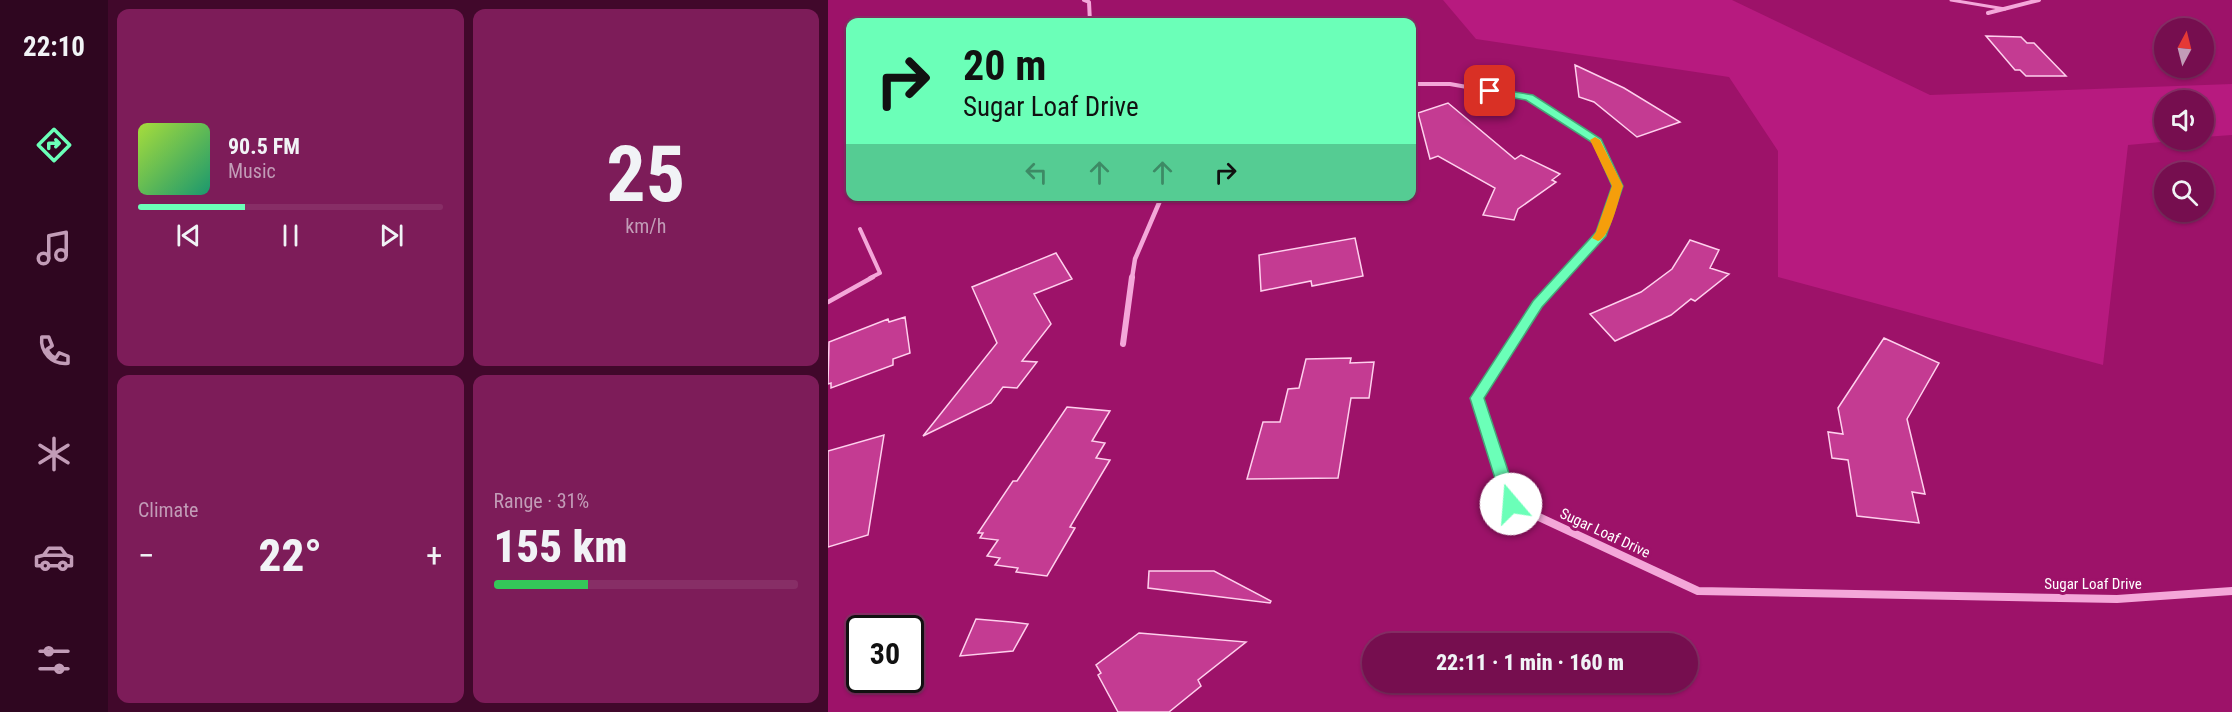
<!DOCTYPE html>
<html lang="en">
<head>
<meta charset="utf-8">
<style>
	:root { --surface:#760e4f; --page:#7d1c59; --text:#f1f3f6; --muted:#c29cb7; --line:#872e66; --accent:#6bffb8 }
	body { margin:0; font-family:"Roboto Condensed",sans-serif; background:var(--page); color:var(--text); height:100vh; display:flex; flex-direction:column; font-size:22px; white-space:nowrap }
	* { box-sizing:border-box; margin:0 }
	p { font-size:20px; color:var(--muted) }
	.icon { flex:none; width:33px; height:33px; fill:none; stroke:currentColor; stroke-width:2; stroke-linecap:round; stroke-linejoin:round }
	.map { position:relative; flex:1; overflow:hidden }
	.side { display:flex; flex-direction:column; gap:9px; padding:9px; background:#41082b; width:720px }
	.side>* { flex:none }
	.guide { position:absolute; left:18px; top:18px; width:570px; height:183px; border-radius:12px; box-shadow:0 2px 4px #0004,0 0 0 2px var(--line); background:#6bffb8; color:#111; overflow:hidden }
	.needle { width:39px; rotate:7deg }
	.controls { position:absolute; left:1326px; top:18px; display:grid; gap:12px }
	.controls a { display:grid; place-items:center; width:60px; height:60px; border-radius:50%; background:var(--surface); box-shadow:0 2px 4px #0004,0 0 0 2px var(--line); font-size:30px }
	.speed { position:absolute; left:18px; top:615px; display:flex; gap:12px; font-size:30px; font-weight:700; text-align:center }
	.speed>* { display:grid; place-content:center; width:78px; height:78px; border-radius:50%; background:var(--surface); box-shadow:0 2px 4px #0004,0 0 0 2px var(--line); line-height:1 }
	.speed .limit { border:3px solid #111; border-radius:9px; background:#fff; color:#111 }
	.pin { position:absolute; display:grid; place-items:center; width:51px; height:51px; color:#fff; margin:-26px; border-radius:12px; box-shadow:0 3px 9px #0006 }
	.me { position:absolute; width:66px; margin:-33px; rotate:342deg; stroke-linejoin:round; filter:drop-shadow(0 0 4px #0008) }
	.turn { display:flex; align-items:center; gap:21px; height:126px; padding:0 18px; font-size:27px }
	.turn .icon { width:78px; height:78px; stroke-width:2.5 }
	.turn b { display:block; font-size:42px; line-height:51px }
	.lanes { display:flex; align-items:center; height:57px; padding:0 18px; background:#0003; justify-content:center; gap:30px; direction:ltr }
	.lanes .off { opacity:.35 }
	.big { font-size:45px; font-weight:800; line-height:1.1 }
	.side .tile { flex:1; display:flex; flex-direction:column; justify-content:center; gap:9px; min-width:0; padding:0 21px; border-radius:12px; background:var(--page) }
	.side .dial { align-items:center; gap:0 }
	.dial b { font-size:78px; line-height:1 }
	.song { display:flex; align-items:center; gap:18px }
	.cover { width:72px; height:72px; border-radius:9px; background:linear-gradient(135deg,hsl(80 70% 55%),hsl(160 70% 35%)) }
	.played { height:6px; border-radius:3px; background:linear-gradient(90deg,var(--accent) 35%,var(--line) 35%) }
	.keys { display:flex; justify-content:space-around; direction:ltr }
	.heat { display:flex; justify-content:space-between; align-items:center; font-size:33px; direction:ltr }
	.charge { height:9px; border-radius:4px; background:linear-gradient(90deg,#34c759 31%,var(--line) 0) }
	.side .tiles { flex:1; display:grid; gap:9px; grid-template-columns:repeat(2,1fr) }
	.trip { position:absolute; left:534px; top:633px; width:336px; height:60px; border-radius:30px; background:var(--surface); box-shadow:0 2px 4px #0004,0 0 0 2px var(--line); font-weight:800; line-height:60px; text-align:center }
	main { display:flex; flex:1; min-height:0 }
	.dock { display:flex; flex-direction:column; width:108px; justify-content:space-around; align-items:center; background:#2f0620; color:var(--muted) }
	.dock .icon { width:42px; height:42px }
	.dock .on { color:var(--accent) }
	.dock b { font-size:27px; color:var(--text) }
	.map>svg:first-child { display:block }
</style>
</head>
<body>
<main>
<nav class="dock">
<b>22:10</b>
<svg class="icon on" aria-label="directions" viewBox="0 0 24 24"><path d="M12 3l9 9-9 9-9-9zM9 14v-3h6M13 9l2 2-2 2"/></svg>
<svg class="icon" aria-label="music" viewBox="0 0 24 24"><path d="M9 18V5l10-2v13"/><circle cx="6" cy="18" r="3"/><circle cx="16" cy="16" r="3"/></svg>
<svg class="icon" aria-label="phone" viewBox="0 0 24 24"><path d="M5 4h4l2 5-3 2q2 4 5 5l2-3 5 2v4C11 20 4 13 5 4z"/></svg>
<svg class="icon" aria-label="climate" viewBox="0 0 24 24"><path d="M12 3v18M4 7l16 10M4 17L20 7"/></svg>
<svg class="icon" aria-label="car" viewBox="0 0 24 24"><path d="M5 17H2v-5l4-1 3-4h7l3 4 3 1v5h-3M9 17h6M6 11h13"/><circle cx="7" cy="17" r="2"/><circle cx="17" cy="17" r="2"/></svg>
<svg class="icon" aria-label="filters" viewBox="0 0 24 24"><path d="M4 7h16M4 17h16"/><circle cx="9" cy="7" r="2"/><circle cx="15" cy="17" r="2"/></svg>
</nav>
<section class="side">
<div class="tiles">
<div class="tile">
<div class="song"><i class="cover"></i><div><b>90.5 FM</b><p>Music</p></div></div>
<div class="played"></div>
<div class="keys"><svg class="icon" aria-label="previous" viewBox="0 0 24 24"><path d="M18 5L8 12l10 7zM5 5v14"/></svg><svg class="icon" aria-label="pause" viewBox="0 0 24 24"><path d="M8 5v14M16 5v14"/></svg><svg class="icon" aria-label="next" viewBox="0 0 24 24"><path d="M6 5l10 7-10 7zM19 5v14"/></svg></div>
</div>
<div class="tile dial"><b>25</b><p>km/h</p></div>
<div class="tile"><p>Climate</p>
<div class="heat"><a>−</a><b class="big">22°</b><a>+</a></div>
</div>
<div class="tile"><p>Range · 31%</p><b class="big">155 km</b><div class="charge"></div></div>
</div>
</section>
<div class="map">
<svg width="1404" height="712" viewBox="0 0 1404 712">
	<rect width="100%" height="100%" fill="#9d1269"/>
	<path fill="#b71a7f" d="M615,0H904L1102,95L1404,84V135L1376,137V100H1336V140H1355L1300,145L1275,365L950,277V151L901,77L648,39Z"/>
	<path fill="#c43b92" stroke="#fed0ed" stroke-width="1.5" d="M1158,36L1193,37L1199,43H1206L1238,76H1198L1192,70H1187Z
		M747,65L796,88L852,122L809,137L766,102L751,97Z
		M620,103L687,159L693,155L732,174L724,180L728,182L690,209L686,220L655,215L667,188L610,156L602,159L590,113Z
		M527,238L535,276L484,286L483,281L433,291L431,255Z
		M862,240L891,250L882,268L901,274L867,301L863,299L843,315L787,341L762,314L813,292L844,269Z
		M228,253L244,279L206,294L223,324L194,361L209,362L189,388L175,387L163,403L95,436L169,343L144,287Z
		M77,317L82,353L65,359V365L3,388V383L0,384L1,342L60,319L61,322Z
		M1056,338L1111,363L1079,419L1097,494L1084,492L1091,523L1029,516L1020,460L1004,458L1000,432L1015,434L1010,408Z
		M523,358L522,363L546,362L541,398H523L510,478L419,479L435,422H452L460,389L471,388L478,359Z
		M239,407L282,411L264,441L277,443L268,458L282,460L242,527L247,528L219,576L188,572L190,568L167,565L172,558L159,556L170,540L152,538L155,533H150L185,481H189Z
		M56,435L40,535L0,547V451Z
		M321,571H386L443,601L442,603L320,588Z
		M148,619L183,622L200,624L185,651L132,656Z
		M311,633L418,642L370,680L373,686L341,712H290L270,675L273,673L268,665Z"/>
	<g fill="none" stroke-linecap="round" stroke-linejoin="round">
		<path stroke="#f4a7d9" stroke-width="3" d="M1123,0L1177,9"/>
		<path stroke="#f4a7d9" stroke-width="4" d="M32,229L52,273L42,278"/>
		<path stroke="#f4a7d9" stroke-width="4.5" d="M0,302L45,277"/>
		<path stroke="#f4a7d9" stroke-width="4" d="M256,0L261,2L262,22
			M1160,13L1211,0
			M584,84H622L701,98L741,124"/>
		<path stroke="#f4a7d9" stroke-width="4.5" d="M304,278L307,259L334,196
			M732,278L774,233L789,186L769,142L739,123"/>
		<path stroke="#f4a7d9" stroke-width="6" d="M295,344L304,277
			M673,471L649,398L709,304L734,277"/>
		<path stroke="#f4a7d9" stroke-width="8" d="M672,470L683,504L870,591L1289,599L1404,591"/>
	</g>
	<path fill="#6bffb8" stroke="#46a678" stroke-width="1.5" d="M662,88L705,95L773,139L795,186L778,236L714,307L656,398L691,504L688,509L683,511L677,509L675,504L642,398L705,301L768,232L784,186L765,143L698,100L658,93L657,91Z"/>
	<path fill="#f59e0b" d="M767,137L772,140L795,186C790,200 783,237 770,241L764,238L768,232L784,186L762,140Z"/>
	<g text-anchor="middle" stroke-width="6" stroke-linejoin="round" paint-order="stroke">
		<g font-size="15" fill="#fff" stroke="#9d1269">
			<text transform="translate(777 533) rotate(25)" y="5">Sugar Loaf Drive</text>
			<text x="1265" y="589">Sugar Loaf Drive</text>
		</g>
	</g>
</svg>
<div class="controls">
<a><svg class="needle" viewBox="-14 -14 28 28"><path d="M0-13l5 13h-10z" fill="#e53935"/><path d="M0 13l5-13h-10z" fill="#c29cb7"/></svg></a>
<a><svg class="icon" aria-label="sound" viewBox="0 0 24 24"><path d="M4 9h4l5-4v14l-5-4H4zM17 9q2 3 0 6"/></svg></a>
<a><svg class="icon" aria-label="search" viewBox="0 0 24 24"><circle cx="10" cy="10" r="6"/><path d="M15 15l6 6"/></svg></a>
</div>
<div class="speed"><div class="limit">30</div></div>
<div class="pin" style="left:662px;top:91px;background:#d93025"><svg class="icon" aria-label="arrive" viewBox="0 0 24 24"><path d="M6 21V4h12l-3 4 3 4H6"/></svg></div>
<svg class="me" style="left:683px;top:504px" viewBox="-20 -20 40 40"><circle r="19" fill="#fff"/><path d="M0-13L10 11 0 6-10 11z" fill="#6bffb8"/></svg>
<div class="trip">22:11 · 1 min · 160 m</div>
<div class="guide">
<div class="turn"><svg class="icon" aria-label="right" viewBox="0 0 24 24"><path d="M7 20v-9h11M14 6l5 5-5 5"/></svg><div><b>20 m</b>Sugar Loaf Drive</div></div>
<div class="lanes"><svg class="icon off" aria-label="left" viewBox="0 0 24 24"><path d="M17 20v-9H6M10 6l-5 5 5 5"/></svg><svg class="icon off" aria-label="ahead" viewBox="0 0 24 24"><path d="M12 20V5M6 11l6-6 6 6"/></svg><svg class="icon off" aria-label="ahead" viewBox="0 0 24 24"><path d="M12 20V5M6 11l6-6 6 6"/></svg><svg class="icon" aria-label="right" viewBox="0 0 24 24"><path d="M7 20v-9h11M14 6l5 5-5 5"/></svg></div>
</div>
</div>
</main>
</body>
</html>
